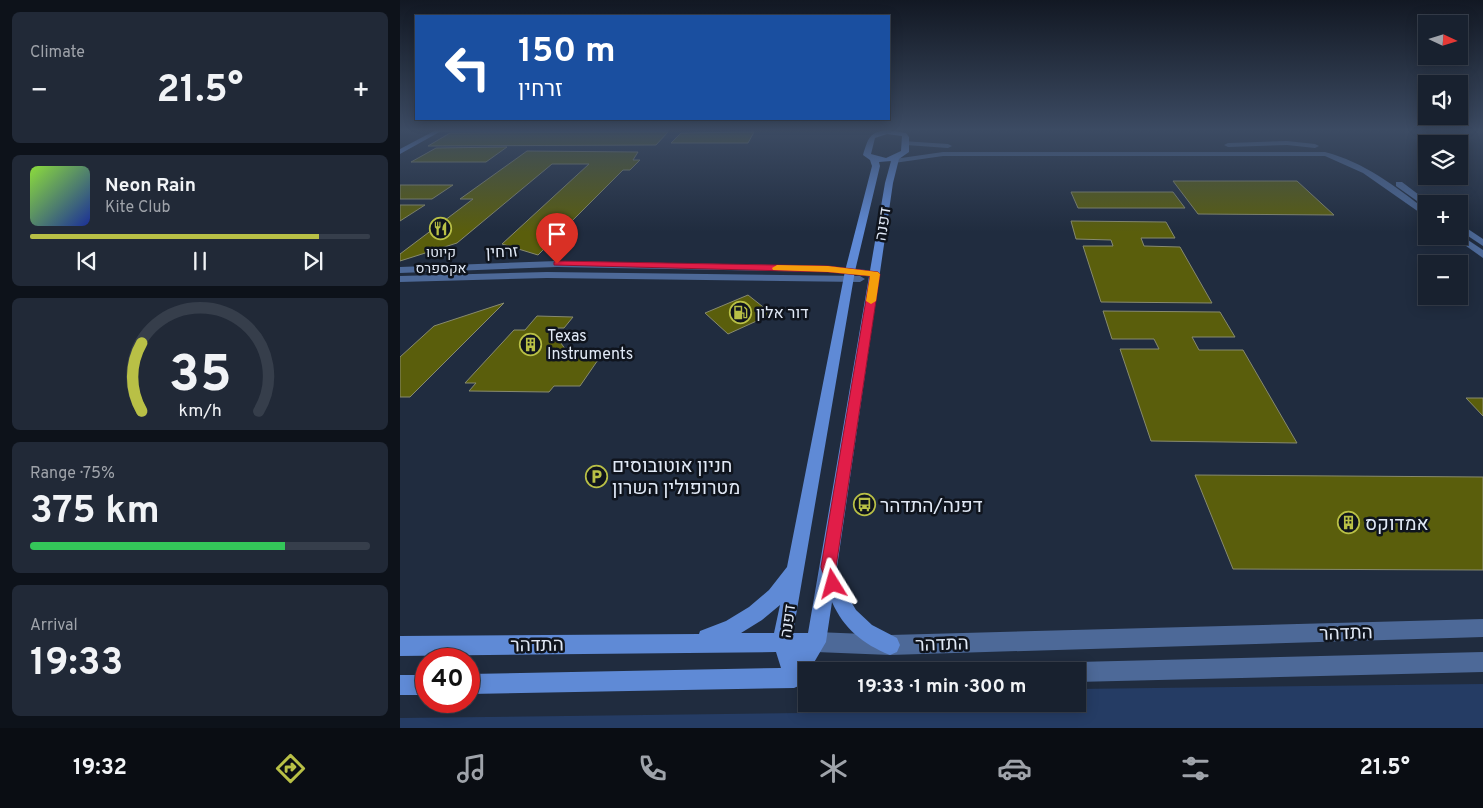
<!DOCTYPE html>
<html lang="en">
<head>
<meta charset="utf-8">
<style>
	:root { --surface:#18212f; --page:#212937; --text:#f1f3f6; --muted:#9fa3aa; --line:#363e4b; --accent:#b9c046 }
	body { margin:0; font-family:Overpass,Heebo,sans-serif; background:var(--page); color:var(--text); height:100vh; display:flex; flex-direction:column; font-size:19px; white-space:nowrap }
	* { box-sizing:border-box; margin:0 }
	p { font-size:16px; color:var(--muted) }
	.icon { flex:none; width:28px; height:28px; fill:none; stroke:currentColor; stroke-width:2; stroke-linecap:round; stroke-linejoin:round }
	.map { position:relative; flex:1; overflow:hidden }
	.details { display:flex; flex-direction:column; gap:12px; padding:12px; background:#0d121a; width:400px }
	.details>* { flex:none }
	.top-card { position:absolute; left:15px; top:15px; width:475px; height:105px; border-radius:0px; box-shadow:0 2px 12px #0003,0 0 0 1px var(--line); background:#1a4fa0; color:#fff; overflow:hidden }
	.needle { width:32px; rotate:94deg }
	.buttons { position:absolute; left:1018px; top:15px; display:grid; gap:10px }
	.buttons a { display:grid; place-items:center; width:50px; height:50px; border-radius:0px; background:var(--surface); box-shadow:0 2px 12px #0003,0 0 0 1px var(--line); font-size:25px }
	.speed { position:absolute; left:15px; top:648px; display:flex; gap:10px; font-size:25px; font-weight:700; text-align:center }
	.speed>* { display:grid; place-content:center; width:65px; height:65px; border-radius:50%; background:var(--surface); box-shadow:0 2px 12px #0003,0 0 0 1px var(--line); line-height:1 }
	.speed .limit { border:8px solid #d22; background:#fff; color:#111 }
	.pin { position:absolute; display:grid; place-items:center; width:42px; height:42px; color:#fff; margin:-51px -21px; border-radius:50% 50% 50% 0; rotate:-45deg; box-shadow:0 0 5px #0007 }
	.pin .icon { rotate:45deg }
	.me { position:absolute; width:55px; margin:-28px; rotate:352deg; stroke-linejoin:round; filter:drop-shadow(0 0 4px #0008) }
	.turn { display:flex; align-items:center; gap:18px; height:105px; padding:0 20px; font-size:22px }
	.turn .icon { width:65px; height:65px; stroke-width:2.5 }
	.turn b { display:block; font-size:35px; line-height:42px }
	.big { font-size:38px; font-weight:700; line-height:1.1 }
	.details .tile { flex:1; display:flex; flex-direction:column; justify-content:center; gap:8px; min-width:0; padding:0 18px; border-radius:8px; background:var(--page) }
	.details .dial { align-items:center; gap:0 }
	.dial svg { height:130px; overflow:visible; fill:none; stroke:var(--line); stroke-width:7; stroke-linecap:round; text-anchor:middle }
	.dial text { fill:var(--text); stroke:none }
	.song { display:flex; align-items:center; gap:15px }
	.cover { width:60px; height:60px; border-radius:8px; background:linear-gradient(135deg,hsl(90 70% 55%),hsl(230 70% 35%)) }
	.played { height:5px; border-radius:2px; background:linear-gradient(90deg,var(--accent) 85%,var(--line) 85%) }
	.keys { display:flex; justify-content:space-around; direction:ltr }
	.heat { display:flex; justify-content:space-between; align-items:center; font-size:28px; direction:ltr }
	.charge { height:8px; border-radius:4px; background:linear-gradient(90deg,#34c759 75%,var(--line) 0) }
	.trip { position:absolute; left:398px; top:662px; width:288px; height:50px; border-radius:0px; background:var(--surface); box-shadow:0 2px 12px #0003,0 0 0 1px var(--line); font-weight:700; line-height:50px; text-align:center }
	.menu { display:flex; height:80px; justify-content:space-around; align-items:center; background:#0a0d13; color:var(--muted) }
	.menu .icon { width:35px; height:35px }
	.menu .selected { color:var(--accent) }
	.menu b { font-size:22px; color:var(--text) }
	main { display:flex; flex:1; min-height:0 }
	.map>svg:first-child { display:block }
</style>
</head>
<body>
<main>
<section class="details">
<div class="tile"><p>Climate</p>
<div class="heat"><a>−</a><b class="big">21.5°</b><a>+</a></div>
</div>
<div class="tile">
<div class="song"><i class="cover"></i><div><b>Neon Rain</b><p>Kite Club</p></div></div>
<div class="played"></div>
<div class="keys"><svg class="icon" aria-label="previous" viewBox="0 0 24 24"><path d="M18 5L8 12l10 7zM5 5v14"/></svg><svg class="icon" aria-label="pause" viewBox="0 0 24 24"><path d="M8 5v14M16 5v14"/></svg><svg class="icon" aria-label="next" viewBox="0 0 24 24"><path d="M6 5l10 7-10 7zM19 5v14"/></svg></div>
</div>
<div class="tile dial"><svg viewBox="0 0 100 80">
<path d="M14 69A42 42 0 1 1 86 69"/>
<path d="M14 69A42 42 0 0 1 14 27" stroke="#b9c046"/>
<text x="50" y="56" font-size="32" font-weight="700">35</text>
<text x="50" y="72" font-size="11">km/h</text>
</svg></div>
<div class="tile"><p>Range · 75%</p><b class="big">375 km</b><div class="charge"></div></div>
<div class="tile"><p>Arrival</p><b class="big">19:33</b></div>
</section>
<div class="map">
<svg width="1083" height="728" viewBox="0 0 1083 728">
	<rect width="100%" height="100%" fill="#202c3f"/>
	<path fill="#253c64" d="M1083,684V728H0V718L402,713L449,704H676V689Z"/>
	<path fill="#5a5e0c" stroke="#878a6f" d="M268,132L256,145L28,146L50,133Z
		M354,132L348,143H271L281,133Z
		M107,147L86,162H11L36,148Z
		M127,151L238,152L233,160H240L230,170H223L138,255L102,244L189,164H152L57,243L0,261V254L73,199H60Z
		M773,181H897L934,215L798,214Z
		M0,185H53L32,199H0Z
		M671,192H773L785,208H678Z
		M0,205H25L0,221Z
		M671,221L766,222L775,238H741L744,246L780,247L812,303L701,302L683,246H713L711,240L676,239Z
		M348,295L372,314L328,334L305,313Z
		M104,303L10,397H0V357L34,326Z
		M703,311L820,312L835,337H792L799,350H843L897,443L751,441L720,349H759L754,339H712Z
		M137,316L173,317L164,328H150L171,357H200L180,386H154L149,392L69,391L76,383H65L114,330H125Z
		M1066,398H1083V416Z
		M795,475L1083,477V570L833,569Z"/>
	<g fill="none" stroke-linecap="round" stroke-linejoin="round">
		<path fill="#4d6998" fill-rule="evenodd" d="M36,130H269L266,132H39Z
			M503,141L548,144L552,146L548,148L506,145H503Z
			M887,141L915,144L919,146L915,148L887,145L828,147L824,145L828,143Z
			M543,152H925C964,162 995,186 1026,210V217L963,173L925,156H543L494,163L490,161L494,159Z
			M996,182H1002L1031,204L1024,206L996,186Z
			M1059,223L1083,239V246L1059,230Z
			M1059,234L1083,250V258L1052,236H1059Z
			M157,261L428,266L475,271L480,274L475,277L428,272L157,267L0,273V267Z
			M147,272L460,276L465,279L460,282L147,278L0,282V276Z
			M1083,619V637L490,655L416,652L409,649L406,642L409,635L416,632L490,635Z
			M1083,652V672L676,682V671H666L669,665L676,662Z"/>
		<path fill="#5f8ad6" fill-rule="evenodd" d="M36,130H43L0,154V149Z
			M487,130L506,133L509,137V152L499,159L493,183L437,567L447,595L456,610L472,625L497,638L500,645L497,652L490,655C463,644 444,629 432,602L426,642L409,671H406C406,680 402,685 394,688L69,694V674L381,668L376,652L0,656V636L299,634L300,631L326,621L349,607L369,590L387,567L445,271L472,166L470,160L463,155C468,139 469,132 487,130ZM487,134L502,136L501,151L486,158L471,154L475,138ZM491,161L485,183L408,633H393L455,271L480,166L479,162ZM380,605L374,633H341L362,620Z
			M0,675H26V695H0Z"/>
	</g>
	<linearGradient id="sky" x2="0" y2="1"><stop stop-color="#121823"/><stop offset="0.56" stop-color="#3c4b63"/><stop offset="1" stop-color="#3c4b63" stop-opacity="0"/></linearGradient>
	<rect width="1083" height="232" fill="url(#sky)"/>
	<path fill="#e11d48" stroke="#92132f" d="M157,261L428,266L478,272L480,274L436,567L441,584L439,589L433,591L428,589L421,567L470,276L428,272L154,265V262Z"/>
	<path fill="#f59e0b" d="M377,265L428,266L478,272L480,274L476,301L471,304L466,301L470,276L428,272L373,270L372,268Z"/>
	<defs>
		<symbol id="restaurant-ring" viewBox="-11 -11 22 22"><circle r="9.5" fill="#0f141d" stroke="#b9c046" stroke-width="1.5"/><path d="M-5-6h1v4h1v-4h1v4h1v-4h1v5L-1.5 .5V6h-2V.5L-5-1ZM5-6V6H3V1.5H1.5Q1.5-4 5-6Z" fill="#b9c046"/></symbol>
		<symbol id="fuel-ring" viewBox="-11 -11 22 22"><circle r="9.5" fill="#0f141d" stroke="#b9c046" stroke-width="1.5"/><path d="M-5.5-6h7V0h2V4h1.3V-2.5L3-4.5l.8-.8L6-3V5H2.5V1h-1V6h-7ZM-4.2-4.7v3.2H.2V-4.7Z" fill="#b9c046"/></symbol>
		<symbol id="building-ring" viewBox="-11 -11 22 22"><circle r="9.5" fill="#0f141d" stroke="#b9c046" stroke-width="1.5"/><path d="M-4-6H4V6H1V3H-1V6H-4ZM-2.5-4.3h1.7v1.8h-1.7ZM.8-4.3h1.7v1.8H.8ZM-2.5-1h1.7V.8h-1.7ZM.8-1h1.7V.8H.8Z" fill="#b9c046"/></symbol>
		<symbol id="parking-ring" viewBox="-11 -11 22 22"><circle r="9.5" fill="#0f141d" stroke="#b9c046" stroke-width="1.5"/><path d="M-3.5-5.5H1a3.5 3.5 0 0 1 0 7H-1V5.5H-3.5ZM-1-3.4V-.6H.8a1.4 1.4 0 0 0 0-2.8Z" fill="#b9c046"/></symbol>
		<symbol id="bus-ring" viewBox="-11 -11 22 22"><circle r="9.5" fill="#0f141d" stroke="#b9c046" stroke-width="1.5"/><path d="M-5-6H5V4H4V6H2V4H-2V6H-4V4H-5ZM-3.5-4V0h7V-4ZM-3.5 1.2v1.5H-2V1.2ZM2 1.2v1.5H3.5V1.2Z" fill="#b9c046"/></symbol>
	</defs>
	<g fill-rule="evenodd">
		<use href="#restaurant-ring" x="28" y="216" width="25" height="25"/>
		<use href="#fuel-ring" x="328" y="300" width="25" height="25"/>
		<use href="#building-ring" x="118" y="332" width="25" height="25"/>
		<use href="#parking-ring" x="184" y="464" width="25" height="25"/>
		<use href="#bus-ring" x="452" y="492" width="25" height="25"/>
		<use href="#building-ring" x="936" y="510" width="25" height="25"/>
	</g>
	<g text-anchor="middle" stroke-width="5" stroke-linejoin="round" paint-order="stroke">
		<g font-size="14" fill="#e1e9f6" stroke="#0f141d">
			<text x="41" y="257">קיוטו<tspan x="41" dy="16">אקספרס</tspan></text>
		</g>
		<g font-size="16" fill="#e1e9f6" stroke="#0f141d">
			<text transform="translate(482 224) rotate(-81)" y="6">דפנה</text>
			<text transform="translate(102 251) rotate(-2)" y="6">זרחין</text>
			<text transform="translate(387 621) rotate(-82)" y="6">דפנה</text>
		</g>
		<g font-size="16" fill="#e1e9f6" stroke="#0f141d" text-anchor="start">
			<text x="356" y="318">דור אלון</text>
			<text x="147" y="341">Texas<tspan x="147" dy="18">Instruments</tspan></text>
		</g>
		<g font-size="19" fill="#e1e9f6" stroke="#0f141d" text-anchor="start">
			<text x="212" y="472">חניון אוטובוסים<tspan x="212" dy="22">מטרופולין השרון</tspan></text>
			<text x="480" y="512">דפנה/התדהר</text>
			<text x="965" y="530">אמדוקס</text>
		</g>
		<g font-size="19" fill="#e1e9f6" stroke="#0f141d">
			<text transform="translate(946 632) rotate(-2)" y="7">התדהר</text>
			<text transform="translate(542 643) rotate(-2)" y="7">התדהר</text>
			<text transform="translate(137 644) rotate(-1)" y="7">התדהר</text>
		</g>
	</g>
</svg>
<div class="buttons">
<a><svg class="needle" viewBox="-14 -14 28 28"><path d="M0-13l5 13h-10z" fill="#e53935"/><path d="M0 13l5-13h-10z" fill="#9fa3aa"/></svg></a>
<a><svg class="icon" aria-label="sound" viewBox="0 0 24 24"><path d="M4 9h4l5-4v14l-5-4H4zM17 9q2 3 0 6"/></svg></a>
<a><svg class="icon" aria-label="layers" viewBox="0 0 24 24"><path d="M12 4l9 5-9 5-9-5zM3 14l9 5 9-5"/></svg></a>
<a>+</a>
<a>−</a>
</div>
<div class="speed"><div class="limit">40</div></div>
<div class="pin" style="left:157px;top:264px;background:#d93025"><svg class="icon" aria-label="arrive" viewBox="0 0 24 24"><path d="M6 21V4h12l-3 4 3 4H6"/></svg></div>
<svg class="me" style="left:433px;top:584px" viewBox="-20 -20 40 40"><path d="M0-17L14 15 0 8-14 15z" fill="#e11d48" stroke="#fff" stroke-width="4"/></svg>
<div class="trip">19:33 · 1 min · 300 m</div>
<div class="top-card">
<div class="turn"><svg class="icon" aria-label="left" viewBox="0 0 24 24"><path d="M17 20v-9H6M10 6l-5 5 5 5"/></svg><div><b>150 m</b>זרחין</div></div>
</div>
</div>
</main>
<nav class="menu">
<b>19:32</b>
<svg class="icon selected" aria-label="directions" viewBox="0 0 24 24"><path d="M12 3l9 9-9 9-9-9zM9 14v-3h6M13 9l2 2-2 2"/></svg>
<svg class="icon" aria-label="music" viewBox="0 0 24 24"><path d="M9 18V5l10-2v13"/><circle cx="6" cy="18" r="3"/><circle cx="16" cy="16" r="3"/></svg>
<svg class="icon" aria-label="phone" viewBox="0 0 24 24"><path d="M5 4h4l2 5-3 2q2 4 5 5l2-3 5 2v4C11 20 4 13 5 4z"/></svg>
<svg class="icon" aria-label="climate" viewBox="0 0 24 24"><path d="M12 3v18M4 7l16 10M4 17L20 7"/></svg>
<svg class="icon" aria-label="car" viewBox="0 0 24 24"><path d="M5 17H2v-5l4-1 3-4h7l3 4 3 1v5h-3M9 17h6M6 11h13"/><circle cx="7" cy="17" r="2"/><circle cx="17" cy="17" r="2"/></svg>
<svg class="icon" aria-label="filters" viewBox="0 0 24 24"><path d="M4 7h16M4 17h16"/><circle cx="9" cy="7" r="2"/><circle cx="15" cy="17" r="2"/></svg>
<b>21.5°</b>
</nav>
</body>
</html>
